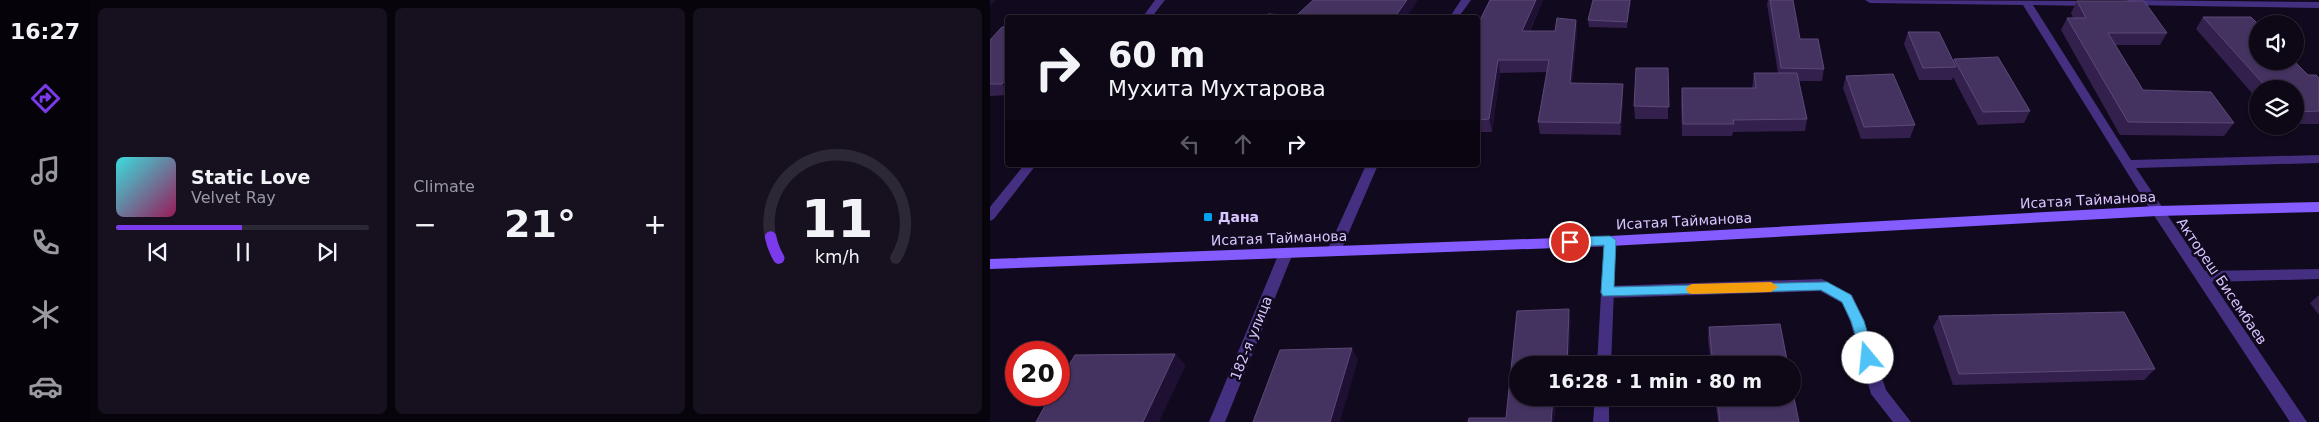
<!DOCTYPE html>
<html lang="en">
<head>
<meta charset="utf-8">
<style>
	:root { --surface:#0d0716; --page:#16101f; --text:#f1f3f6; --muted:#9a99a1; --line:#2d2835; --accent:#7c3aed }
	body { margin:0; font-family:"DejaVu Sans",sans-serif; background:var(--page); color:var(--text); height:100vh; display:flex; flex-direction:column; font-size:19px; white-space:nowrap }
	* { box-sizing:border-box; margin:0 }
	p { font-size:16px; color:var(--muted) }
	.icon { flex:none; width:28px; height:28px; fill:none; stroke:currentColor; stroke-width:2; stroke-linecap:round; stroke-linejoin:round }
	.map { position:relative; flex:1; overflow:hidden }
	.sheet { display:flex; flex-direction:column; gap:8px; padding:8px; background:#07040c; width:900px }
	.sheet>* { flex:none }
	.top-card { position:absolute; left:15px; top:15px; width:475px; height:152px; border-radius:5px; box-shadow:0 1px 4px #0004,0 0 0 1px var(--line); background:#0d0716; color:var(--text); overflow:hidden }
	.buttons { position:absolute; left:1259px; top:15px; display:grid; gap:10px }
	.buttons a { display:grid; place-items:center; width:55px; height:55px; border-radius:50%; background:var(--surface); box-shadow:0 1px 4px #0004,0 0 0 1px var(--line); font-size:25px }
	.speed { position:absolute; left:15px; top:341px; display:flex; gap:10px; font-size:25px; font-weight:700; text-align:center }
	.speed>* { display:grid; place-content:center; width:65px; height:65px; border-radius:50%; background:var(--surface); box-shadow:0 1px 4px #0004,0 0 0 1px var(--line); line-height:1 }
	.speed .limit { border:8px solid #d22; background:#fff; color:#111 }
	.pin { position:absolute; display:grid; place-items:center; width:42px; height:42px; color:#fff; margin:-21px; border:2px solid #fff; border-radius:50%; box-shadow:0 1px 5px #0007 }
	.me { position:absolute; width:55px; margin:-28px; rotate:343deg; stroke-linejoin:round; filter:drop-shadow(0 0 4px #0008) }
	.turn { display:flex; align-items:center; gap:18px; height:105px; padding:0 20px; font-size:22px }
	.turn .icon { width:65px; height:65px; stroke-width:2.5 }
	.turn b { display:block; font-size:35px; line-height:42px }
	.lanes { display:flex; align-items:center; height:48px; padding:0 20px; background:#0003; justify-content:center; gap:25px; direction:ltr }
	.lanes .off { opacity:.35 }
	.big { font-size:38px; font-weight:600; line-height:1.1 }
	.sheet .widget { flex:1; display:flex; flex-direction:column; justify-content:center; gap:8px; min-width:0; padding:0 18px; border-radius:8px; background:var(--page) }
	.sheet .dial { align-items:center; gap:0 }
	.dial svg { height:130px; overflow:visible; fill:none; stroke:var(--line); stroke-width:7; stroke-linecap:round; text-anchor:middle }
	.dial text { fill:var(--text); stroke:none }
	.song { display:flex; align-items:center; gap:15px }
	.cover { width:60px; height:60px; border-radius:8px; background:linear-gradient(135deg,hsl(180 70% 55%),hsl(330 70% 35%)) }
	.played { height:5px; border-radius:2px; background:linear-gradient(90deg,var(--accent) 50%,var(--line) 50%) }
	.keys { display:flex; justify-content:space-around; direction:ltr }
	.heat { display:flex; justify-content:space-between; align-items:center; font-size:28px; direction:ltr }
	.sheet .tiles { flex:1; display:grid; gap:8px; grid-template-columns:repeat(3,1fr) }
	.trip { position:absolute; left:519px; top:356px; width:292px; height:50px; border-radius:25px; background:var(--surface); box-shadow:0 1px 4px #0004,0 0 0 1px var(--line); font-weight:600; line-height:50px; text-align:center }
	main { display:flex; flex:1; min-height:0 }
	.dock { display:flex; flex-direction:column; width:90px; justify-content:space-around; align-items:center; background:#050309; color:var(--muted) }
	.dock .icon { width:35px; height:35px }
	.dock .on { color:var(--accent) }
	.dock b { font-size:22px; color:var(--text) }
	.map>svg:first-child { display:block }
</style>
</head>
<body>
<main>
<nav class="dock">
<b>16:27</b>
<svg class="icon on" aria-label="directions" viewBox="0 0 24 24"><path d="M12 3l9 9-9 9-9-9zM9 14v-3h6M13 9l2 2-2 2"/></svg>
<svg class="icon" aria-label="music" viewBox="0 0 24 24"><path d="M9 18V5l10-2v13"/><circle cx="6" cy="18" r="3"/><circle cx="16" cy="16" r="3"/></svg>
<svg class="icon" aria-label="phone" viewBox="0 0 24 24"><path d="M5 4h4l2 5-3 2q2 4 5 5l2-3 5 2v4C11 20 4 13 5 4z"/></svg>
<svg class="icon" aria-label="climate" viewBox="0 0 24 24"><path d="M12 3v18M4 7l16 10M4 17L20 7"/></svg>
<svg class="icon" aria-label="car" viewBox="0 0 24 24"><path d="M5 17H2v-5l4-1 3-4h7l3 4 3 1v5h-3M9 17h6M6 11h13"/><circle cx="7" cy="17" r="2"/><circle cx="17" cy="17" r="2"/></svg>
</nav>
<section class="sheet">
<div class="tiles">
<div class="widget">
<div class="song"><i class="cover"></i><div><b>Static Love</b><p>Velvet Ray</p></div></div>
<div class="played"></div>
<div class="keys"><svg class="icon" aria-label="previous" viewBox="0 0 24 24"><path d="M18 5L8 12l10 7zM5 5v14"/></svg><svg class="icon" aria-label="pause" viewBox="0 0 24 24"><path d="M8 5v14M16 5v14"/></svg><svg class="icon" aria-label="next" viewBox="0 0 24 24"><path d="M6 5l10 7-10 7zM19 5v14"/></svg></div>
</div>
<div class="widget"><p>Climate</p>
<div class="heat"><a>−</a><b class="big">21°</b><a>+</a></div>
</div>
<div class="widget dial"><svg viewBox="0 0 100 80">
<path d="M14 69A42 42 0 1 1 86 69"/>
<path d="M14 69A42 42 0 0 1 9 56" stroke="#7c3aed"/>
<text x="50" y="56" font-size="32" font-weight="700">11</text>
<text x="50" y="72" font-size="11">km/h</text>
</svg></div>
</div>
</section>
<div class="map">
<svg width="1329" height="422" viewBox="0 0 1329 422">
	<rect width="100%" height="100%" fill="#11091d"/>
	<g fill="none" stroke-linecap="round" stroke-linejoin="round">
		<path fill="#452f81" fill-rule="evenodd" d="M832,279L862,295L874,321L896,390L921,422H903L881,394L860,321L852,303L830,291L617,298L612,296L610,292L612,288L617,286Z"/>
		<path fill="#452f81" fill-rule="evenodd" d="M165,0H175L161,18H152Z
			M471,0H481L468,18H459Z
			M875,0L1105,1V5L1102,6L1043,5L1141,160L1329,155V163L1146,168L1215,271L1329,269V279L1222,282L1317,422H1300L1163,214L1033,5L880,3Z
			M1139,0L1329,2V8L1136,5V1Z
			M34,165H46L4,219L0,221V207Z
			M376,165H388L349,255H339L337,251Z
			M620,236L625,237L626,241L621,365H607L614,241L615,237Z
			M296,248L301,249L303,253L235,422H219L289,253L291,249Z
			M605,398H619V422H603Z"/>
		<path fill="#855cff" fill-rule="evenodd" d="M1329,202V212L1167,216L620,246L0,269V259L620,236L1167,206Z"/>
	</g>
	<path fill="#33204d" d="M500,0H553L540,31H565L586,20L587,33L582,83L633,96L631,135L550,134L548,122L557,72L510,73L502,132H488V24Z
		M603,0H641L637,28L599,27L598,20Z
		M778,0H803L810,39L834,69L832,81H809L817,119L815,131L743,132L742,136H692L691,100L692,88H762L764,73H788L777,4Z
		M1087,1L1177,33L1170,45H1125L1153,90L1244,123L1234,136L1130,135L1071,30L1077,18H1083L1081,13Z
		M1213,17L1318,75L1329,78V124H1305V89H1268V100L1206,29Z
		M18,27V95L0,96V40Z
		M918,32L963,61L964,59L1040,111L1034,123L988,125L963,77L962,80H929L914,44Z
		M678,68V119H645L644,106Z
		M856,76L925,125L920,138L871,139L853,88Z
		M1329,295V315L1320,303Z
		M949,316L1165,369L1154,380L963,385L943,327Z
		M719,327L798,365H721L718,339Z
		M725,398H802L809,422H728Z"/>
	<path fill="#1e1032" d="M0,0H6L0,6Z
		M417,0H428L416,18H404Z
		M546,0H553L534,43L532,31Z
		M640,0H641L637,28V22Z
		M586,20L587,33L581,95L580,83Z
		M508,60L510,73L502,132L499,119Z
		M18,77V90L12,84Z
		M633,84V96L631,135L630,123Z
		M579,309L581,321L579,365H577Z
		M362,348L368,360L350,422H340Z
		M185,354L196,365L169,422H153Z
		M563,398H567L564,422H561Z"/>
	<path fill="#443260" stroke="#5c4979" d="M323,0H417L404,18H275L278,14L306,16Z
		M500,0H546L532,31H565L567,18L586,20L580,83L633,84L630,123L548,122L559,60H508L499,119L488,120V24Z
		M603,0H640L637,22L598,20Z
		M780,0H803L810,39H828L834,69L791,68Z
		M1087,1H1154L1177,33H1118L1153,90L1221,92L1244,123L1138,122L1077,18H1096Z
		M1213,17H1261L1268,24V61H1304L1318,75H1326L1329,78V111L1305,112V89H1278Z
		M12,27H18V77L12,84H0V40Z
		M918,32H949L966,67L933,68Z
		M1008,57L1040,111L993,112L964,59Z
		M646,68H678L679,107L644,106Z
		M764,73H807L817,119L743,120L744,124H693L692,88H766Z
		M903,74L925,125L874,127L856,76Z
		M579,309L577,365H528V398H563L561,422H478L479,418H516L527,311Z
		M1134,312L1165,369L969,374L949,316Z
		M790,324L798,365H723L719,327Z
		M362,348L340,422H263L290,350Z
		M185,354L153,422H46L61,395H69V382L85,355Z
		M802,388L809,422H730L727,398H802Z"/>
	<path fill="#4fc3f7" stroke="#337fa1" d="M620,236L626,240L624,287L837,282L861,295L874,321L885,358L883,362L878,363L874,362L861,321L852,302L831,290L613,296L611,292L614,245L580,247L575,242L580,237Z"/>
	<path fill="#f59e0b" d="M781,282L788,287L781,292L702,294L698,293L696,289L698,286L702,284Z"/>
	<rect fill="#00a2f0" stroke="#11091d" stroke-width="2" x="213" y="212" width="10" height="10" rx="2.5"/>
	<g text-anchor="middle" stroke-width="5" stroke-linejoin="round" paint-order="stroke">
		<g font-size="14" fill="#d9c5ff" stroke="#11091d">
			<text transform="translate(1098 200) rotate(-3)" y="5">Исатая Тайманова</text>
			<text transform="translate(694 221) rotate(-3)" y="5">Исатая Тайманова</text>
			<text transform="translate(289 238) rotate(-2)" y="5">Исатая Тайманова</text>
			<text transform="translate(1232 281) rotate(56)" y="5">Актореш Бисембаев</text>
			<text transform="translate(261 338) rotate(-68)" y="5">182-я улица</text>
		</g>
		<g font-size="14" font-weight="bold" fill="#d9c5ff" stroke="#11091d" text-anchor="start">
			<text x="228" y="222">Дана</text>
		</g>
	</g>
</svg>
<div class="buttons">
<a><svg class="icon" aria-label="sound" viewBox="0 0 24 24"><path d="M4 9h4l5-4v14l-5-4H4zM17 9q2 3 0 6"/></svg></a>
<a><svg class="icon" aria-label="layers" viewBox="0 0 24 24"><path d="M12 4l9 5-9 5-9-5zM3 14l9 5 9-5"/></svg></a>
</div>
<div class="speed"><div class="limit">20</div></div>
<div class="pin" style="left:580px;top:242px;background:#d93025"><svg class="icon" aria-label="arrive" viewBox="0 0 24 24"><path d="M6 21V4h12l-3 4 3 4H6"/></svg></div>
<svg class="me" style="left:878px;top:358px" viewBox="-20 -20 40 40"><circle r="19" fill="#fff"/><path d="M0-13L10 11 0 6-10 11z" fill="#4fc3f7"/></svg>
<div class="trip">16:28 · 1 min · 80 m</div>
<div class="top-card">
<div class="turn"><svg class="icon" aria-label="right" viewBox="0 0 24 24"><path d="M7 20v-9h11M14 6l5 5-5 5"/></svg><div><b>60 m</b>Мухита Мухтарова</div></div>
<div class="lanes"><svg class="icon off" aria-label="left" viewBox="0 0 24 24"><path d="M17 20v-9H6M10 6l-5 5 5 5"/></svg><svg class="icon off" aria-label="ahead" viewBox="0 0 24 24"><path d="M12 20V5M6 11l6-6 6 6"/></svg><svg class="icon" aria-label="right" viewBox="0 0 24 24"><path d="M7 20v-9h11M14 6l5 5-5 5"/></svg></div>
</div>
</div>
</main>
</body>
</html>
